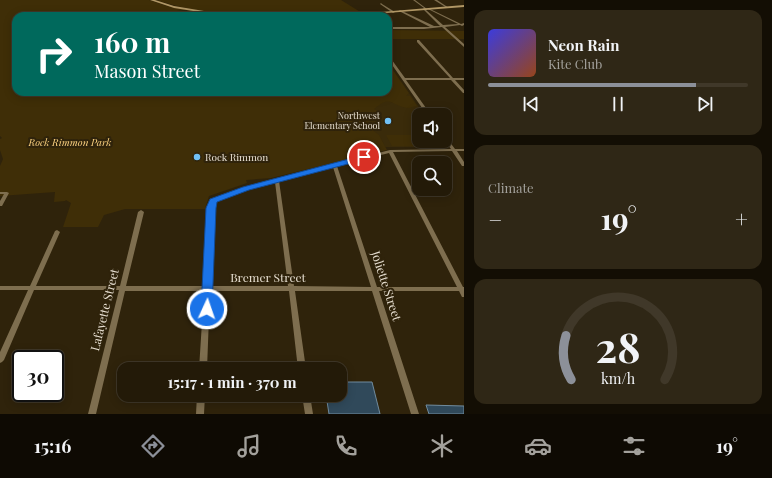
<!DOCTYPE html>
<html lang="en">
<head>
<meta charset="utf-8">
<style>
	:root { --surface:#231a08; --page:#2f2716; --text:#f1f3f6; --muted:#a3a19c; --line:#403829; --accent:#8c9099 }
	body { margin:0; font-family:"Playfair Display",serif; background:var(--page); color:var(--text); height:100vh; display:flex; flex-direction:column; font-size:15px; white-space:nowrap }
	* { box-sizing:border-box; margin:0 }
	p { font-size:13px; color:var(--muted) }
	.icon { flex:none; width:22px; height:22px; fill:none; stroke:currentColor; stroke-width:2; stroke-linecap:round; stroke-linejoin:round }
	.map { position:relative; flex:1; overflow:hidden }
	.panel { display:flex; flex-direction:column; gap:10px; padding:10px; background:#130e04; width:308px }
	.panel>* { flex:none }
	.top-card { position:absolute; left:12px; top:12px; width:380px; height:84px; border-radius:12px; box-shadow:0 2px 10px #0003,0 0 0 1px var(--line); background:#00695c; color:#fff; overflow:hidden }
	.controls { position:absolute; left:412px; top:108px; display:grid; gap:8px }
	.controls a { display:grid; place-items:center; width:40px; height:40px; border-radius:8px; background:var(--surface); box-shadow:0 2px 10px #0003,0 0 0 1px var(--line); font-size:20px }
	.speed { position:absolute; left:12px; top:350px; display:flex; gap:8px; font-size:20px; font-weight:700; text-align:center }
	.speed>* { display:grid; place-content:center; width:52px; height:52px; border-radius:50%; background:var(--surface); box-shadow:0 2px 10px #0003,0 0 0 1px var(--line); line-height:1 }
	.speed .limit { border:2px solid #111; border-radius:6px; background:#fff; color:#111 }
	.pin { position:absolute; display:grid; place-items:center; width:34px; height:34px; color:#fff; margin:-17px; border:2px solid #fff; border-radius:50%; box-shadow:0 1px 4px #0007 }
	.me { position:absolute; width:44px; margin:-22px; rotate:3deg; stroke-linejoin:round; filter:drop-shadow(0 0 3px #0008) }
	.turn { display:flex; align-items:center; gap:14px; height:84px; padding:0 16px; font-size:18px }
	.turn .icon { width:52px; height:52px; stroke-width:2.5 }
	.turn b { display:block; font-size:28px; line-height:34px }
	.big { font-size:30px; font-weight:700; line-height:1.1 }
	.panel .tile { flex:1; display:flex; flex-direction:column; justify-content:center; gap:6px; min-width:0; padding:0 14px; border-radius:12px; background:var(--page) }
	.panel .dial { align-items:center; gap:0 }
	.dial svg { height:104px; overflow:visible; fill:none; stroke:var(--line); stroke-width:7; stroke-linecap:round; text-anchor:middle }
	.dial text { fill:var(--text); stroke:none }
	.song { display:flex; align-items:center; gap:12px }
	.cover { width:48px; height:48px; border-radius:6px; background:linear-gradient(135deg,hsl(240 70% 55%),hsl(20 70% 35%)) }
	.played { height:4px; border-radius:2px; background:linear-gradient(90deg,var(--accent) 80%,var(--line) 80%) }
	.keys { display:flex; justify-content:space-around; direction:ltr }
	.heat { display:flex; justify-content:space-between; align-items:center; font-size:22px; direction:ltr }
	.trip { position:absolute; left:117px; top:362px; width:230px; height:40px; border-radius:12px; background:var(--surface); box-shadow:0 2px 10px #0003,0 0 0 1px var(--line); font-weight:700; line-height:40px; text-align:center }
	.tab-bar { display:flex; height:64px; justify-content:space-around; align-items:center; background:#0e0a03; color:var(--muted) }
	.tab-bar .icon { width:28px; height:28px }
	.tab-bar .on { color:var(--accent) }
	.tab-bar b { font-size:18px; color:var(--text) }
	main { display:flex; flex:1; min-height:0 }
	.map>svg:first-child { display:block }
</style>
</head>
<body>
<main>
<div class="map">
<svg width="464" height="414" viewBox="0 0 464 414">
	<rect width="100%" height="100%" fill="#2f230b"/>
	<path fill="#3a2b0a" d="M409,93L424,115H419V141H441L445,147H385L382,141L366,126L365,98L405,96Z"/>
	<path fill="#3f2e07" d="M0,0H149L170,7L228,16L184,10L141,16H16V92H388V63L409,93L406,96H410L417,106C414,106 410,108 408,108C390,106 392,94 374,109L378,111L367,121L370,125L367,126L379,135L387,150L271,178L246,180L247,183L209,196L205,209H125L104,215L98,227H63L71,203L66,200L65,201L54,202L55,192L0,196V166L3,159L0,150V139L2,138L0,136Z
		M156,0H341L362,13C296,19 220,21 156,0Z
		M388,30L464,31V39H388Z
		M386,135H419V141H435L439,146H392Z"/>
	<path fill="#30495a" stroke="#718c9f" d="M340,382H372L380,414H329L326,395H340Z
		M426,405L464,406V414H429Z"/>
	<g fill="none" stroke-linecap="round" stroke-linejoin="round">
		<path fill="#7e6e4f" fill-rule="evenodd" d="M413,0H415L427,9L426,10L443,25L458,24L428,9H430L461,24L464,23V25L462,26L460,25L445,27L464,44V47L442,27L424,29H388V27H430L399,11L400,10L434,26H440L423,9L424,8Z
			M434,0H437L449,8H447Z
			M381,3L382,4L395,12L393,13L380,4Z
			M417,40H419L453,78H464V80H455L464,90V93H463L451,80H406L431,115H427L388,59V56H389L405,78H450L417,42Z
			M445,137H446L455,149H464V151H457L464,162V166H462L452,151L393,152L463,287H464V297H462L459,291H379L419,414H411L372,291H295L306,369H298L289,291H210L207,369H199L204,291H125L96,414H88L119,290H34L4,360L2,362L0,363V352L28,290H0V286H30L55,231L57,230L60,232L36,286H120L138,212L141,210L144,212L126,286H204L208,208L212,200L244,187L390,150L451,149L445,141ZM389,153L457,287H377L337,166ZM333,167L371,287L294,286L279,181ZM275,182L288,286H210L214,208L216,202L248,189Z
			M0,192H7L9,193L2,206H0V201L4,194H0Z
			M197,395H205L204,414H196Z
			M302,395H310L313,414H305Z"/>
		<path fill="#b19765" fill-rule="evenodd" d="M150,0H155L174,6L234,16H225L174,8Z
			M464,5V7L348,16H333Z"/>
	</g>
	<path fill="#1a73e8" stroke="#114b97" d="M364,155L367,156V159L249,190L217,202L216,208L212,309L211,312L207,313L202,312L201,309L206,208L210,199L243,187Z"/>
	<g fill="#71c1f5" stroke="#2f230b" stroke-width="1.5">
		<circle cx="388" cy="121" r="4"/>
		<circle cx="197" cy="157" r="4"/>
	</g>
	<g text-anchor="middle" stroke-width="4" stroke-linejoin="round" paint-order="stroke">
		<g font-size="9" fill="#e6ded0" stroke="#2f230b" text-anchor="end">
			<text x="380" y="119">Northwest<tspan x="380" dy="10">Elementary School</tspan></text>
		</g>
		<g font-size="10" font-style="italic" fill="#fbd17f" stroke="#2f230b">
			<text x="70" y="146">Rock Rimmon Park</text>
		</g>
		<g font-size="10" fill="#e6ded0" stroke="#2f230b" text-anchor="start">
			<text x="205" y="161">Rock Rimmon</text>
		</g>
		<g font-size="12" fill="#e6ded0" stroke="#2f230b">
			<text x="268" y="282">Bremer Street</text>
			<text transform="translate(386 286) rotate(72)" y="4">Joliette Street</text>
			<text transform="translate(105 310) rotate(-76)" y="4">Lafayette Street</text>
		</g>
	</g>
</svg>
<div class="controls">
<a><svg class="icon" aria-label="sound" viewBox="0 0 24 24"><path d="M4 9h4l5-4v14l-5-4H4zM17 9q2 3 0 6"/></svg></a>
<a><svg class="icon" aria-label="search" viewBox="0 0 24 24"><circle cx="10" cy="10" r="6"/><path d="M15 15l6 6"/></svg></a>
</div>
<div class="speed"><div class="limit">30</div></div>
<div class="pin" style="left:364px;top:157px;background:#d93025"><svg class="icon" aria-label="arrive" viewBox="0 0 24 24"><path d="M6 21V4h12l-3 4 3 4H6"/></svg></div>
<svg class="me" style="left:207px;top:309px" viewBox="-20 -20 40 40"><circle r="17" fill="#1a73e8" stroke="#fff" stroke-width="3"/><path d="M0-11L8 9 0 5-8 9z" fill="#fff"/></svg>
<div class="trip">15:17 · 1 min · 370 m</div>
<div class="top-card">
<div class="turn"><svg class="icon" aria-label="right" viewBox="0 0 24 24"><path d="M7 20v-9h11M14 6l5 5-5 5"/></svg><div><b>160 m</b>Mason Street</div></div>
</div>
</div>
<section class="panel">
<div class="tile">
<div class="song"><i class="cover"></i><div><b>Neon Rain</b><p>Kite Club</p></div></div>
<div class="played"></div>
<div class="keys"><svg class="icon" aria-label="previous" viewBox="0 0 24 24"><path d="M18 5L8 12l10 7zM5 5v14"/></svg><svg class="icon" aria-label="pause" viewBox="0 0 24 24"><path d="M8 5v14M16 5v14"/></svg><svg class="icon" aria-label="next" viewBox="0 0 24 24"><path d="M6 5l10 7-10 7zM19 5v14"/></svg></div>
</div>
<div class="tile"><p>Climate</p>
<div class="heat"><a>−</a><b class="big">19°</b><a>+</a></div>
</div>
<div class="tile dial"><svg viewBox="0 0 100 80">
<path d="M14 69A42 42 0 1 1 86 69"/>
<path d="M14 69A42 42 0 0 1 10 35" stroke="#8c9099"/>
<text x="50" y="56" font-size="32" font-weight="700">28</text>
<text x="50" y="72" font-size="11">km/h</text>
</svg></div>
</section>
</main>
<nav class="tab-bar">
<b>15:16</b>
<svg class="icon on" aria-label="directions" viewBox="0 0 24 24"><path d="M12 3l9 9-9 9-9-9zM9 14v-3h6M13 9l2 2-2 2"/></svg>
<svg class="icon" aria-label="music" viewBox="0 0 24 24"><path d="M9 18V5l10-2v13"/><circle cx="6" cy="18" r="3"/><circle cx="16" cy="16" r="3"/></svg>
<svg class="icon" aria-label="phone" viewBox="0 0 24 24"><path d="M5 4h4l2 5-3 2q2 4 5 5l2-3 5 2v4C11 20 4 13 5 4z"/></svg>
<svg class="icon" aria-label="climate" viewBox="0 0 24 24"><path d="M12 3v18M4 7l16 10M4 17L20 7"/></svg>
<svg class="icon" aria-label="car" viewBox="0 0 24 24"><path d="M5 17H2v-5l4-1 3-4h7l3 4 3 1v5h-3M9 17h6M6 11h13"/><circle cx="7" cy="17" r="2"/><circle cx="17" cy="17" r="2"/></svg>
<svg class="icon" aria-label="filters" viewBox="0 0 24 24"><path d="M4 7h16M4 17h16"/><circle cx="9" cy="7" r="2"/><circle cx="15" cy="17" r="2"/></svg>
<b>19°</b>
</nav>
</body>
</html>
